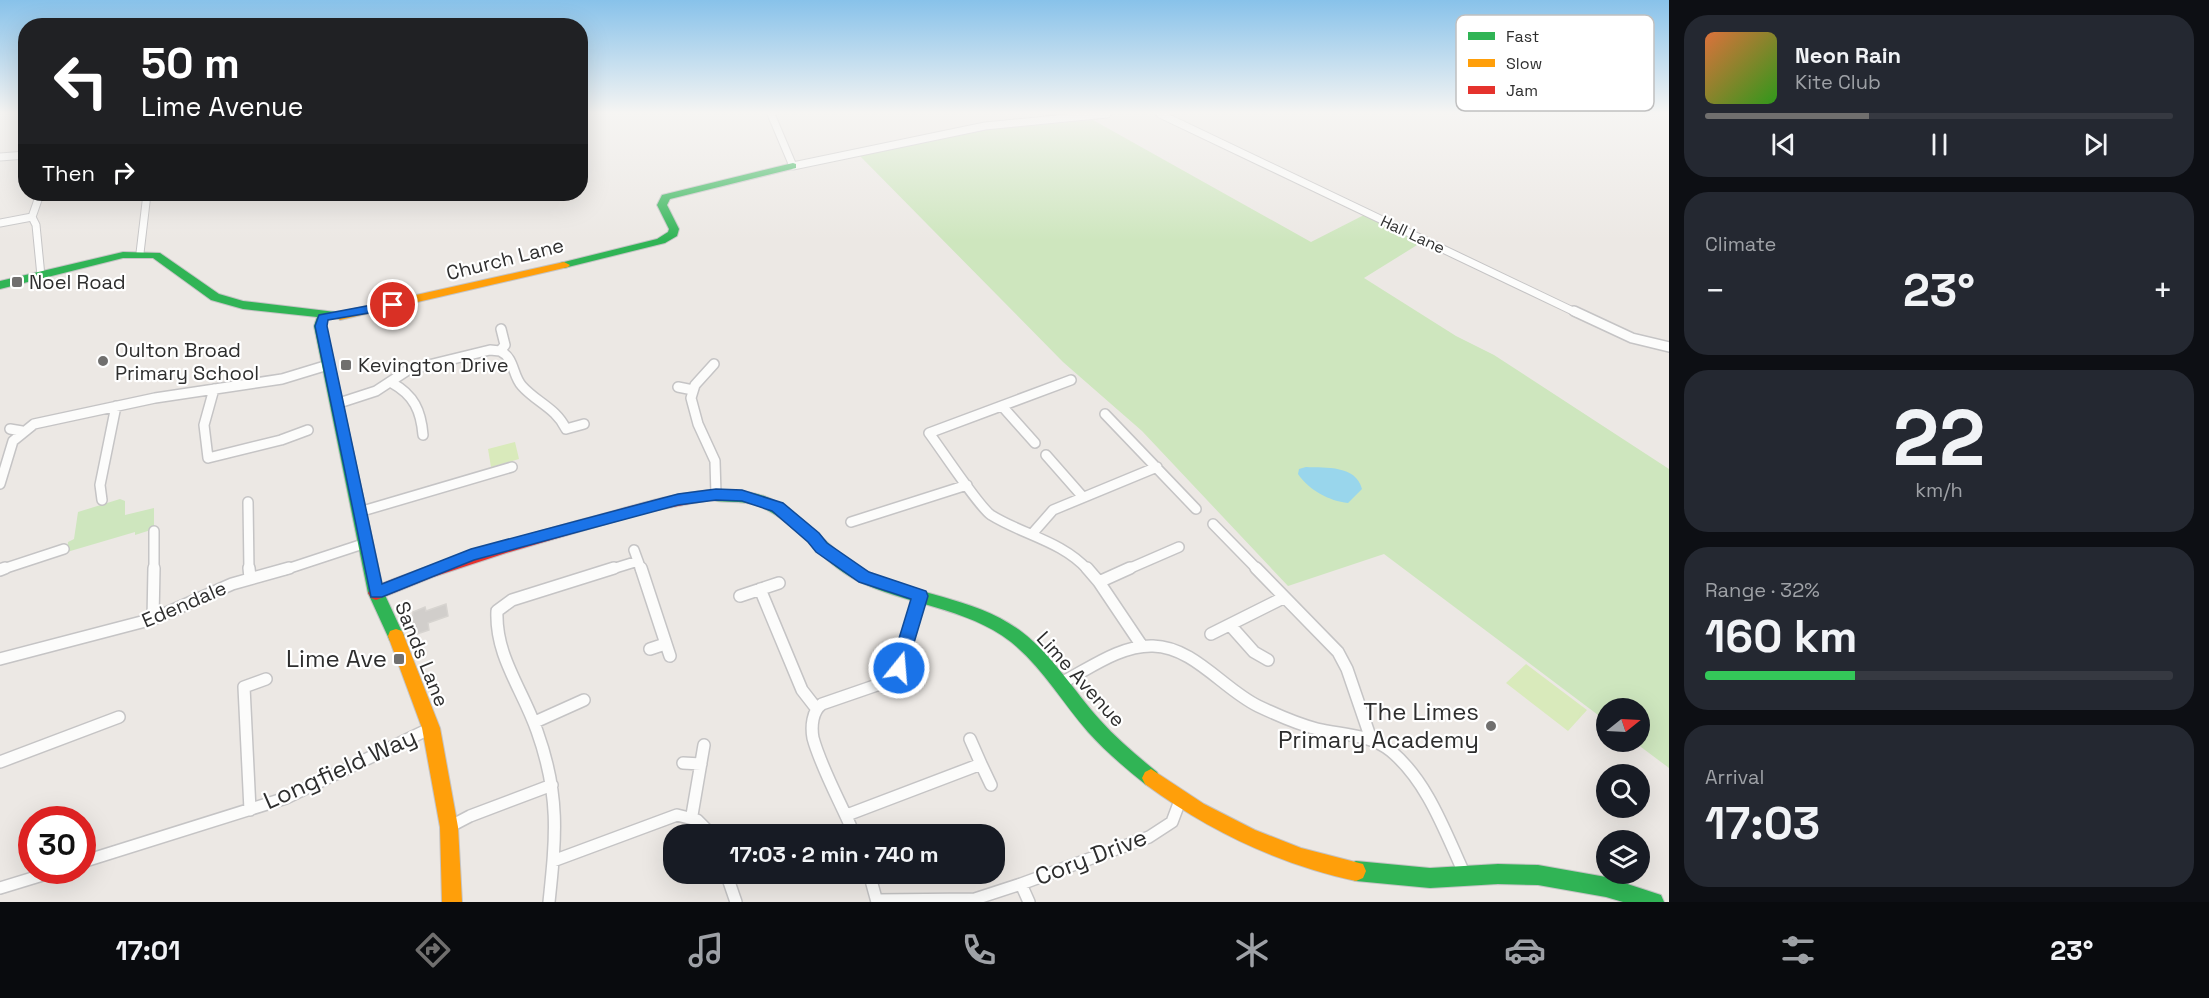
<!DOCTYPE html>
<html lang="en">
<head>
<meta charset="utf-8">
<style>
	:root { --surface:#171b24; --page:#242831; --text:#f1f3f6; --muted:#9ea1a6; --line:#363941; --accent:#706f6e }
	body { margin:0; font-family:"Space Grotesk",sans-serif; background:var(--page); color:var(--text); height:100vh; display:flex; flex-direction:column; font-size:22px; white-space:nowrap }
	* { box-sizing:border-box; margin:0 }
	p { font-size:20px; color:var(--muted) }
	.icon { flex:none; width:33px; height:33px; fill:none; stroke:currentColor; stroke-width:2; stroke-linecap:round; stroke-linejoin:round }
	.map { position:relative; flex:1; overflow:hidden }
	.details { display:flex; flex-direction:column; gap:15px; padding:15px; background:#0d0f14; width:540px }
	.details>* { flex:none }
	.hud { position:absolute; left:18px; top:18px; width:570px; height:183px; border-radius:24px; box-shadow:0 6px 24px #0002; background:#202124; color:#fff; overflow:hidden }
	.needle { width:39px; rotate:72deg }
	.buttons { position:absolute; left:1596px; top:698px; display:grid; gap:12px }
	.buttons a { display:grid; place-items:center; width:54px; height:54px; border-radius:50%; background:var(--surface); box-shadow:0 6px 24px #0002; font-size:30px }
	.speed { position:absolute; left:18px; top:806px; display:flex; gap:12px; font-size:30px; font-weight:700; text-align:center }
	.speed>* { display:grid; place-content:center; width:78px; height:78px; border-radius:50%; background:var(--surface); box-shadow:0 6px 24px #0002; line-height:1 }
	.speed .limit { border:9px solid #d22; background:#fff; color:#111 }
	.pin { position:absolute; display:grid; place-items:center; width:51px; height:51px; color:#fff; margin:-26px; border:3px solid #fff; border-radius:50%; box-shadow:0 2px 6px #0007 }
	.me { position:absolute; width:66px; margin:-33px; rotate:17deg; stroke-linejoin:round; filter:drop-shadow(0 0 4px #0008) }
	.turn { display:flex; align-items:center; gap:21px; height:126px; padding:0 24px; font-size:27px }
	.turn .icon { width:78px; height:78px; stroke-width:2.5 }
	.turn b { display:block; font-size:42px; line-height:51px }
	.then { display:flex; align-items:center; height:57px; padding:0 24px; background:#0003; gap:12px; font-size:22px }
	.big { font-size:45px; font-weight:700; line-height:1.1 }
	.details .widget { flex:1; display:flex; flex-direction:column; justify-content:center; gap:9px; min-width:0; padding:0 21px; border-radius:24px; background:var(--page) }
	.details .dial { align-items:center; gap:0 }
	.dial b { font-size:78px; line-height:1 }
	.song { display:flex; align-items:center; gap:18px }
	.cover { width:72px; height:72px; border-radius:9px; background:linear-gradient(135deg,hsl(20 70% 55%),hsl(110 70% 35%)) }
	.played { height:6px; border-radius:3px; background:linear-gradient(90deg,var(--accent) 35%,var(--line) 35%) }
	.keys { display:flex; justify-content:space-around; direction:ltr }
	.heat { display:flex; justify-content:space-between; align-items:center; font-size:33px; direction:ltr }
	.charge { height:9px; border-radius:4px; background:linear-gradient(90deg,#34c759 32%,var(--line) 0) }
	.trip { position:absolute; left:663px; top:824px; width:342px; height:60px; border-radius:24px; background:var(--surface); box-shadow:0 6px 24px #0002; font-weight:700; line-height:60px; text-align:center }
	.tab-bar { display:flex; height:96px; justify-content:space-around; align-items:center; background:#090b0e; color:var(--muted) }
	.tab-bar .icon { width:42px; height:42px }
	.tab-bar .active { color:var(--accent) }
	.tab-bar b { font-size:27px; color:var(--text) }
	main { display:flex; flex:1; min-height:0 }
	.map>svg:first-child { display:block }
</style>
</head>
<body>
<main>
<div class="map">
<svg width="1669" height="902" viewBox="0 0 1669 902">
	<rect width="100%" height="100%" fill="#ece8e4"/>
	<path fill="#cee6be" d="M1093,120L1311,242L1364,215L1422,242L1364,278L1456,336L1494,355L1669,469V768L1633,741H1640V708H1606V721L1384,554L1288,586L1142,431L1063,362L859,155L986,130Z
		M120,499L125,501V515L154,508V529L135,535V532L67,552L68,542L74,539L78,512Z"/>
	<path fill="#d9eabb" d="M515,442L519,459L491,467L488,449Z
		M1526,664L1587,710L1568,731L1506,683Z"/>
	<path fill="#99d6ec" d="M1306,467C1326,468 1356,465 1362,489L1348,503C1329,501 1309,490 1298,474L1299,469Z"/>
	<path fill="#d1cecb" stroke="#d7d4d0" stroke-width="1.5" d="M446,604L448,616L428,623L429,630L417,634L416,628L412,629L413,612L425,607L426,611Z"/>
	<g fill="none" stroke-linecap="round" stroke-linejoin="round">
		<defs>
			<path id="street-far2" d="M771,114L793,166L985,126L1107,114
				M1160,114L1577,313
				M0,157L26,155
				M40,194L32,217L36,225L41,276
				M0,223L32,217
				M140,253L147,194"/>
			<path id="street-far1" d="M1574,311L1632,338L1669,347
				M501,329L505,345L500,351C515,358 512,375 522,386C536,402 556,408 566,429L584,424
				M714,364L695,385L691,398L698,424L715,461L716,495
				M1071,380L929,433C941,449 979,507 991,515C1023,535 1062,541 1088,570
				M392,383C414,395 421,411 423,435
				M678,387L693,390
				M214,389L204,425L208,458L281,440L308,430
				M336,404L376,391L408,370L490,350L500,351
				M1002,406L1035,443
				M1105,414L1196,509
				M10,429L22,431
				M1046,455L1082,496
				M0,484L13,441L34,424L155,398L282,379L328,365
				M102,500L100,485L116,406
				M248,502L249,570
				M359,512L512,467
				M851,522L967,485
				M1213,524L1258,570
				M1032,534L1053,510L1157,467
				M634,550L638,561
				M0,570L64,549
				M154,570V531
				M284,570L366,543
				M609,570L638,561L641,570
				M1126,570L1179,547"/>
			<path id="street" d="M249,568L250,578
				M641,568L670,656
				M1087,568L1099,582L1142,646
				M1256,568L1338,652L1347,669L1371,739
				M0,570L5,568
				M1099,582L1130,568
				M760,589L802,690L816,708
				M740,596L779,583
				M153,619L154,568
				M1230,625L1254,652L1268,660
				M1211,634L1283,598
				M650,649L665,644
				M0,659L153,619L232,584L289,568
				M1061,683C1089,669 1120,645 1153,646C1194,647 1223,689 1258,706C1277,715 1297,724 1317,729C1342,735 1370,734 1391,751C1428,782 1445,832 1465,875
				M535,722L584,700
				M0,762L119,717
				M683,763L701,764
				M981,764L991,785
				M250,810L244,687L266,679
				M692,815L704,745
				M847,815L981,764L970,739
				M449,827L470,816L552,785
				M854,834C842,805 821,768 813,738C811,727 812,711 822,704L880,684L894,676L920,596
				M553,861L677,815L697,820L711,834
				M82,862L286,798L431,728
				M726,873L736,902
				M869,873L877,902
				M1021,884L1029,902
				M0,888L59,870
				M877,900L975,899L1021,884L1149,837L1172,822L1181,798
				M549,902C556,836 560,795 537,731C523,690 495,656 497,611L512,600L614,568"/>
			<path id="fast" d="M793,163L796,164V168L670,199L667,205L679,229L677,236L665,243L564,268L558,265L560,263L657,239L668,232L669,229L657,205L662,195Z
				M123,252L160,253L219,294L243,301L344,313L346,316L344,319L328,318L326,326L384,593L404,636L402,641L396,643L390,641L368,593L314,326L317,317L243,309L211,300L153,258H123L0,289V281Z
				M710,490C728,490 746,490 764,496C804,511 828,551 866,571C916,596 976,597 1022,632C1053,656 1074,691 1100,720C1117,739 1137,756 1157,772L1160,778L1157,784L1151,787L1145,784C1125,768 1105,751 1088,732C1062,702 1042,667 1011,642C966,607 906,605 856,580C819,561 797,522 759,506C741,499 722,504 705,499L703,495L705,491Z
				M1356,861L1430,868L1498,864L1538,865L1606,877L1661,895L1664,902H1623L1606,897L1538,885L1498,884L1430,888L1356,881L1349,878L1346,871L1349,864Z"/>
			<path id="slow" d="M564,262L570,265L568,267L340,320L334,316L340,312Z
				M396,629L402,631L404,636L440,728L458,827L462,902H442L440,827L422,728L388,636L390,631Z
				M1151,769L1204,804L1255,830L1301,848L1363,864L1366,871L1363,878L1356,881C1278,864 1209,831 1145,784L1142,778L1145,772Z"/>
			<path id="jam" d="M710,490L715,491L717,495L715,499L647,512L506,553L433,577L376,600L371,598L368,593L371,588C439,560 509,540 580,520C624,509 665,494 710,490Z"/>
		</defs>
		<use href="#street-far2" stroke="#c5c4c5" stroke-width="9"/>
		<use href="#street-far1" stroke="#c5c4c5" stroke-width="12"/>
		<use href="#street" stroke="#c5c4c5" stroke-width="14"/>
		<use href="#fast" stroke="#c5c4c5" stroke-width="2"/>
		<use href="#slow" stroke="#c5c4c5" stroke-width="2"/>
		<use href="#jam" stroke="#c5c4c5" stroke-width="2"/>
		<use href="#street-far2" stroke="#fcfcfb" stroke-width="7"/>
		<use href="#street-far1" stroke="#fcfcfb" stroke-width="9"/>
		<use href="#street" stroke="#fcfcfb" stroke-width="11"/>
		<use href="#fast" fill="#30b455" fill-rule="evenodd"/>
		<use href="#slow" fill="#ff9f0a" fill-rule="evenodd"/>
		<use href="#jam" fill="#e5322d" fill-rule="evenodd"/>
	</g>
	<linearGradient id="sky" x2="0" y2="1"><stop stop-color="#88c2ea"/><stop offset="0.47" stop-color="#f6f5f3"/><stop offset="1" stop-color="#f6f5f3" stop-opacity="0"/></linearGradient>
	<rect width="1669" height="240" fill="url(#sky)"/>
	<path fill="#1a73e8" stroke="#114b97" stroke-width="1.5" d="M393,301L398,302V308L328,320L327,326L382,584L471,549L678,494L716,489L742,490L783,503L819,533L827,543L869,572L926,591L928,596L905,673L899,676L893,673L890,668L911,599L859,582L816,552L808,542L772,511L742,501L716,500L678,505L474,560L382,597H371L315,326L319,315Z"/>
	<g fill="#706f6e" stroke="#fff" stroke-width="2">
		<rect x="11" y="276" width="12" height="12" rx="3"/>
		<circle cx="103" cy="361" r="6"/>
		<rect x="340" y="359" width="12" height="12" rx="3"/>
		<rect x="393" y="653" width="12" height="12" rx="3"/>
		<circle cx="1491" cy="726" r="6"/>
	</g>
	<g text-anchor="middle" stroke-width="4.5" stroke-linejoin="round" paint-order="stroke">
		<g font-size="16" fill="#2e2e2e" stroke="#fff">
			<text transform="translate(1413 234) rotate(25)" y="6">Hall Lane</text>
		</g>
		<g font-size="20" fill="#2e2e2e" stroke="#fff">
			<text transform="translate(505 259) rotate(-14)" y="7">Church Lane</text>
			<text transform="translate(184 604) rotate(-23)" y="7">Edendale</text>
			<text transform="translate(422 654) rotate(68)" y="7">Sands Lane</text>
			<text transform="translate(1081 679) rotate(48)" y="7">Lime Avenue</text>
		</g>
		<g font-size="20" fill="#2e2e2e" stroke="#fff" text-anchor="start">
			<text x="29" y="289">Noel Road</text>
			<text x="115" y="357">Oulton Broad<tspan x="115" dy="23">Primary School</tspan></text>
			<text x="358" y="372">Kevington Drive</text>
		</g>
		<g font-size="24" fill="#2e2e2e" stroke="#fff" text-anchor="end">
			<text x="387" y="667">Lime Ave</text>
			<text x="1479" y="720">The Limes<tspan x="1479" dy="28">Primary Academy</tspan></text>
		</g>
		<g font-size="24" fill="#2e2e2e" stroke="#fff">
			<text transform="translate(340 769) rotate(-24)" y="8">Longfield Way</text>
			<text transform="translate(1091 857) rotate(-21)" y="8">Cory Drive</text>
		</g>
	</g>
	<rect x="1456" y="15" width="198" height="96" rx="9" fill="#fff" stroke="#c0c0c0" stroke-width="1.5"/>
	<rect x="1468" y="32" width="27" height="8" fill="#30b455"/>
	<rect x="1468" y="59" width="27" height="8" fill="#ff9f0a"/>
	<rect x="1468" y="86" width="27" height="8" fill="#e5322d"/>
	<g font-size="16" fill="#2e2e2e">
		<text x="1506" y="42">Fast</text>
		<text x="1506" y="69">Slow</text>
		<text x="1506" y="96">Jam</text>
	</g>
</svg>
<div class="buttons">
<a><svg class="needle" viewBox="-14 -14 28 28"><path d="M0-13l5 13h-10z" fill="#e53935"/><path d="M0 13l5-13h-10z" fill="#9ea1a6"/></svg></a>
<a><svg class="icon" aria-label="search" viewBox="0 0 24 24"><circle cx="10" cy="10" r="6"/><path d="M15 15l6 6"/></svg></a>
<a><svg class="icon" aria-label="layers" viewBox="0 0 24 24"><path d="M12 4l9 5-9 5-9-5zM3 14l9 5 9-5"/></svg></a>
</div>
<div class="speed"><div class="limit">30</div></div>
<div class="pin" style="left:393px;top:305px;background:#d93025"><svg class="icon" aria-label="arrive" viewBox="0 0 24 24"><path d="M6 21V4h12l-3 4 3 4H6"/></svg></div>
<svg class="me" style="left:899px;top:668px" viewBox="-20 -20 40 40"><circle r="17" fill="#1a73e8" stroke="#fff" stroke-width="3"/><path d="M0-11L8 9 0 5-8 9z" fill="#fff"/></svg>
<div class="trip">17:03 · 2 min · 740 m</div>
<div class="hud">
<div class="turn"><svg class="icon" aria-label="left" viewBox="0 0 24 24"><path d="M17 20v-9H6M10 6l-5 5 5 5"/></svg><div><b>50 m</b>Lime Avenue</div></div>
<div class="then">Then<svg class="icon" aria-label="right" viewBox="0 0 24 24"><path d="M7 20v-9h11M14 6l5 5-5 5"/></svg></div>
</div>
</div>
<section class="details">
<div class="widget">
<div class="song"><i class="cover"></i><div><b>Neon Rain</b><p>Kite Club</p></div></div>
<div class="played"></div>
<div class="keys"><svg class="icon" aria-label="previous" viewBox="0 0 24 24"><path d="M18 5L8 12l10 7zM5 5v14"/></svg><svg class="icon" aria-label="pause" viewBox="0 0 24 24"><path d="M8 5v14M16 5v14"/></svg><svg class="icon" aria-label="next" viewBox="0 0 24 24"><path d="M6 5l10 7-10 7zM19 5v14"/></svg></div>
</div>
<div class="widget"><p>Climate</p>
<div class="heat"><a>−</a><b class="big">23°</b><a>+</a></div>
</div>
<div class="widget dial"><b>22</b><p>km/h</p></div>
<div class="widget"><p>Range · 32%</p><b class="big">160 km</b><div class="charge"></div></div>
<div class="widget"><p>Arrival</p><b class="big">17:03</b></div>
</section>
</main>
<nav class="tab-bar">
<b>17:01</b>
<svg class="icon active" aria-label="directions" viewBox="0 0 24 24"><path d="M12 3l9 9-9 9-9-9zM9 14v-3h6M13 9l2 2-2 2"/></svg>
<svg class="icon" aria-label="music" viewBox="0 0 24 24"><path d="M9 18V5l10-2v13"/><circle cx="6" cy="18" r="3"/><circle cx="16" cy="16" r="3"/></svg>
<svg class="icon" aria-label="phone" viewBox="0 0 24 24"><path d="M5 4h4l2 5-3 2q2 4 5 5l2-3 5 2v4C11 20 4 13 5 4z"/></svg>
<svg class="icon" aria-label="climate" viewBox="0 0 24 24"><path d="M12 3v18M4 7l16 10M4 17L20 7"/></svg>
<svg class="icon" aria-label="car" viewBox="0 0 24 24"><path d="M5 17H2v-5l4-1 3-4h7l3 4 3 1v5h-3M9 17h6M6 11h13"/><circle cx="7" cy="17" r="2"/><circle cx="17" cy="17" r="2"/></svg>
<svg class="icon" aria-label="filters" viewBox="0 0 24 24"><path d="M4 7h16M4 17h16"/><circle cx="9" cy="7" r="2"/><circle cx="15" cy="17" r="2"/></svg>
<b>23°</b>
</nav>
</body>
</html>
